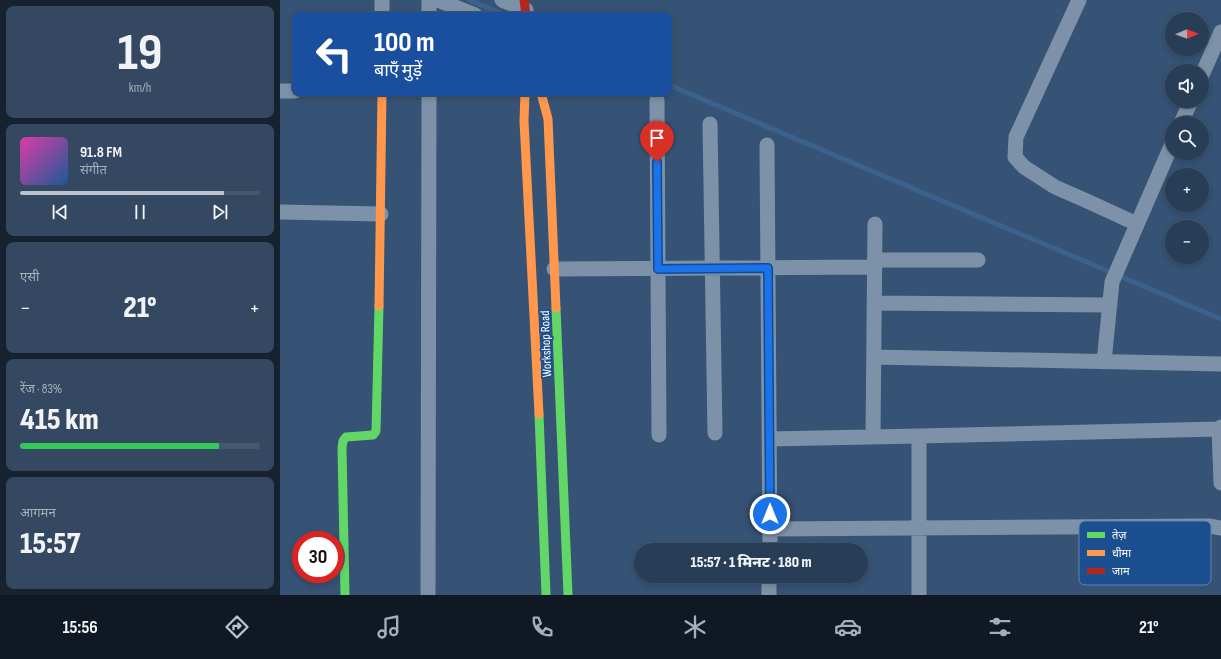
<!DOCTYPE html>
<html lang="hi">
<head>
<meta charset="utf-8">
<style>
	:root { --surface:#283e57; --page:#344961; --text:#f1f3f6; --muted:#a5aeba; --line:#44576d; --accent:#b9c2ce }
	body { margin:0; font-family:"Sofia Sans Condensed","Noto Sans Devanagari",sans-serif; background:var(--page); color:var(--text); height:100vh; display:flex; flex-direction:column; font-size:15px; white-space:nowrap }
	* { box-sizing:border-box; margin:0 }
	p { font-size:13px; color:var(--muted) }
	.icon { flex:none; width:22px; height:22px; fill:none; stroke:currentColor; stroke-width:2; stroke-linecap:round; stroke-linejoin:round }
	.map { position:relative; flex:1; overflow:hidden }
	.side { display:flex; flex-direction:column; gap:6px; padding:6px; background:#162230; width:280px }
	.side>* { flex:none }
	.hud { position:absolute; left:12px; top:12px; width:380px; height:84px; border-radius:8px; box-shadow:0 2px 6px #0003,0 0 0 1px var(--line); background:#1a4fa0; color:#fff; overflow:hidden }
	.needle { width:26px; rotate:89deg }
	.buttons { position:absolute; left:885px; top:12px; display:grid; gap:8px }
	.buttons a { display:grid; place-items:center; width:44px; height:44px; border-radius:50%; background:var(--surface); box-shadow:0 2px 6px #0003,0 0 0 1px var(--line); font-size:20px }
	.speed { position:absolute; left:12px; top:531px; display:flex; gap:8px; font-size:20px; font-weight:700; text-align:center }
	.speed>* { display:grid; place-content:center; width:52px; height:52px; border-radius:50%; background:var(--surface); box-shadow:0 2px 6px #0003,0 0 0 1px var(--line); line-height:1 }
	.speed .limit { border:6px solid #d22; background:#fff; color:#111 }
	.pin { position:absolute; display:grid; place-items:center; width:34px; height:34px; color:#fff; margin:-41px -17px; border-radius:50% 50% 50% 0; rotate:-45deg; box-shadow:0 0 4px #0007 }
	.pin .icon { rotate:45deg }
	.me { position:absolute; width:44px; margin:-22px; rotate:0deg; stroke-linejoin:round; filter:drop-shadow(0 0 3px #0008) }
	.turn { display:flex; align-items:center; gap:14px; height:84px; padding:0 16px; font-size:18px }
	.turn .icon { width:52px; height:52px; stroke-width:2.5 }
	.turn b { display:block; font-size:28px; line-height:34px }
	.big { font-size:30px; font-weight:800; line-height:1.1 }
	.side .widget { flex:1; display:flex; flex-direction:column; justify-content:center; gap:6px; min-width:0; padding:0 14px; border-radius:8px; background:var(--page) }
	.side .dial { align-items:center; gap:0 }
	.dial b { font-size:52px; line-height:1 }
	.song { display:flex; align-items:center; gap:12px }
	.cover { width:48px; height:48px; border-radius:6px; background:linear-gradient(135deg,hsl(320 70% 55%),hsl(210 70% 35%)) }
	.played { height:4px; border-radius:2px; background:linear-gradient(90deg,var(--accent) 85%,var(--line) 85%) }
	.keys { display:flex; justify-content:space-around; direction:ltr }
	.heat { display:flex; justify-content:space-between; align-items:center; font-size:22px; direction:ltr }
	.charge { height:6px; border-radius:3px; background:linear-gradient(90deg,#34c759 83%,var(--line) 0) }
	.trip { position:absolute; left:354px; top:543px; width:234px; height:40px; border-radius:20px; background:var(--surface); box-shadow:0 2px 6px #0003,0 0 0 1px var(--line); font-weight:800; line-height:40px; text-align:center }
	.dock { display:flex; height:64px; justify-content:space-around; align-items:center; background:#101923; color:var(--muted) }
	.dock .icon { width:28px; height:28px }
	.dock .current { color:var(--accent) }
	.dock b { font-size:18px; color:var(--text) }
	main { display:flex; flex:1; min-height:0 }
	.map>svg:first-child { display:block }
</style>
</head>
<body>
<main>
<section class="side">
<div class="widget dial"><b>19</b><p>km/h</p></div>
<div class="widget">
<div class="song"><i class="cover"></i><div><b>91.8 FM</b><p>संगीत</p></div></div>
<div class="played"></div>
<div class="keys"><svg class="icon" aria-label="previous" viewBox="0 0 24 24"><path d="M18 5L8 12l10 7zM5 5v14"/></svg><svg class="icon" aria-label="pause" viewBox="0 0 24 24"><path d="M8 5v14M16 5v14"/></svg><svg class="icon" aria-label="next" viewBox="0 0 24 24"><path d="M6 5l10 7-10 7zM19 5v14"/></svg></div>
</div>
<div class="widget"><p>एसी</p>
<div class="heat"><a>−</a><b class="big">21°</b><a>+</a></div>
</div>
<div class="widget"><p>रेंज · 83%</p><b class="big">415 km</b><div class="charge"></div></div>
<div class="widget"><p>आगमन</p><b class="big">15:57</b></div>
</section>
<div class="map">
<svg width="941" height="595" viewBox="0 0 941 595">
	<rect width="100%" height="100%" fill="#365274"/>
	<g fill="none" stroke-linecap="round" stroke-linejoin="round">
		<path stroke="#3b618d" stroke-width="5" d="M189,0L225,15
			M389,85L941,319"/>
		<path stroke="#7d92a8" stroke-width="15" d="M158,0L195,15
			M222,0L246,10
			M799,0L736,137L735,157L744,167L775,187L807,201L857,224
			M102,15V0
			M149,15V0
			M922,75L941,32
			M0,91H15
			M377,100L379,435
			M901,123L911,101
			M430,124L435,433
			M487,145L490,550
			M0,212L101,214
			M595,260H698
			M274,269L595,267
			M594,303L830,305
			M594,357L941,364
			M824,362L832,282L892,144
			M939,429L941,483
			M639,436V595
			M593,437L595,224
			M489,439L639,436L939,429L941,427
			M490,529L929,526L941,528
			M148,595L149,93
			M489,595V576"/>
		<path stroke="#63d668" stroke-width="9" d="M276,308L288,595
			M259,414L266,595
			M65,595L62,448L63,441L66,437L93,435L96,431L99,306"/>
		<path stroke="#ff974d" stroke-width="9" d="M245,93L244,121L259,414
			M261,93L268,119L276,308
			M99,306L102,93"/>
		<path stroke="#b3261e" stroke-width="9" d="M244,0L246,15"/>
	</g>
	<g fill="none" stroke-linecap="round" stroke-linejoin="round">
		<defs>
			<path id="route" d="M377,162L378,269L488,268L490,514"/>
		</defs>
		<use href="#route" stroke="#114b97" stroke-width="10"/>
		<use href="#route" stroke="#1a73e8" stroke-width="7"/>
	</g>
	<g text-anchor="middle" stroke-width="3.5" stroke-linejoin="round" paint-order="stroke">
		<g font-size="13" fill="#fff" stroke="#1b4f8f">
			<text transform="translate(265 344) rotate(-92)" y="5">Workshop Road</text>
		</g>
	</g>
	<rect x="799" y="521" width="132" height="64" rx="6" fill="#1b4f8f" stroke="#5f84b1" stroke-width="1"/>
	<rect x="807" y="532" width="18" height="6" fill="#63d668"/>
	<rect x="807" y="550" width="18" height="6" fill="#ff974d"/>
	<rect x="807" y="568" width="18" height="6" fill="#b3261e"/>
	<g font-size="11" fill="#fff">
		<text x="832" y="539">तेज़</text>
		<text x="832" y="557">धीमा</text>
		<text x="832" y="575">जाम</text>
	</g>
</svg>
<div class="buttons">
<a><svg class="needle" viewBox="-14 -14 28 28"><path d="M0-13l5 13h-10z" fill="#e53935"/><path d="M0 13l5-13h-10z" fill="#a5aeba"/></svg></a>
<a><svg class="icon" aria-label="sound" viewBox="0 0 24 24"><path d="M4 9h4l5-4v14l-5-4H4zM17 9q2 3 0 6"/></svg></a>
<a><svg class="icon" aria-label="search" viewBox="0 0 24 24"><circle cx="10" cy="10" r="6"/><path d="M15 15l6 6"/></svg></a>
<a>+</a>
<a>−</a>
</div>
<div class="speed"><div class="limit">30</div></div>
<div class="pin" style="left:377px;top:162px;background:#d93025"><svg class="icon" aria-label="arrive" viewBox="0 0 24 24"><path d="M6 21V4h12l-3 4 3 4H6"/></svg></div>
<svg class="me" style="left:490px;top:514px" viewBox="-20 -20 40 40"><circle r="17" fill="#1a73e8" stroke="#fff" stroke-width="3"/><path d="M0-11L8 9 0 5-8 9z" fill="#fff"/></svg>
<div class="trip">15:57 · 1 मिनट · 180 m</div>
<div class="hud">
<div class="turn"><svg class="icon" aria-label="left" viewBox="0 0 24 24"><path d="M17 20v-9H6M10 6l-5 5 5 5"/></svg><div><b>100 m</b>बाएँ मुड़ें</div></div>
</div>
</div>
</main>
<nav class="dock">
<b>15:56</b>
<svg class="icon current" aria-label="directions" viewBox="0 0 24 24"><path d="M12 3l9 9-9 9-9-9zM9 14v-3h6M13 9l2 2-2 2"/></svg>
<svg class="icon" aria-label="music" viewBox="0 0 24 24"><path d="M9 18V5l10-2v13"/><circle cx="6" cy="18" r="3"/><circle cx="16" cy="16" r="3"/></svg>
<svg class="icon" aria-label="phone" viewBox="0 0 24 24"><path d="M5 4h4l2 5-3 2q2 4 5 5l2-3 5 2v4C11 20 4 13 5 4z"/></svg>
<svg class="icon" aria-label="climate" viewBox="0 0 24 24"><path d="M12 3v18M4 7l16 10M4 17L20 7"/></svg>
<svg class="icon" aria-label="car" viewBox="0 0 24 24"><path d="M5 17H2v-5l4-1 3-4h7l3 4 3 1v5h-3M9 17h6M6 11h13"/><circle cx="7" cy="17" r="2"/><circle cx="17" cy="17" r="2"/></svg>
<svg class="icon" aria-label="filters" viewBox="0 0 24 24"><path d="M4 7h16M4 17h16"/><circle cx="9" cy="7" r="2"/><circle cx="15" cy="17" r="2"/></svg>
<b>21°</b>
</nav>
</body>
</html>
